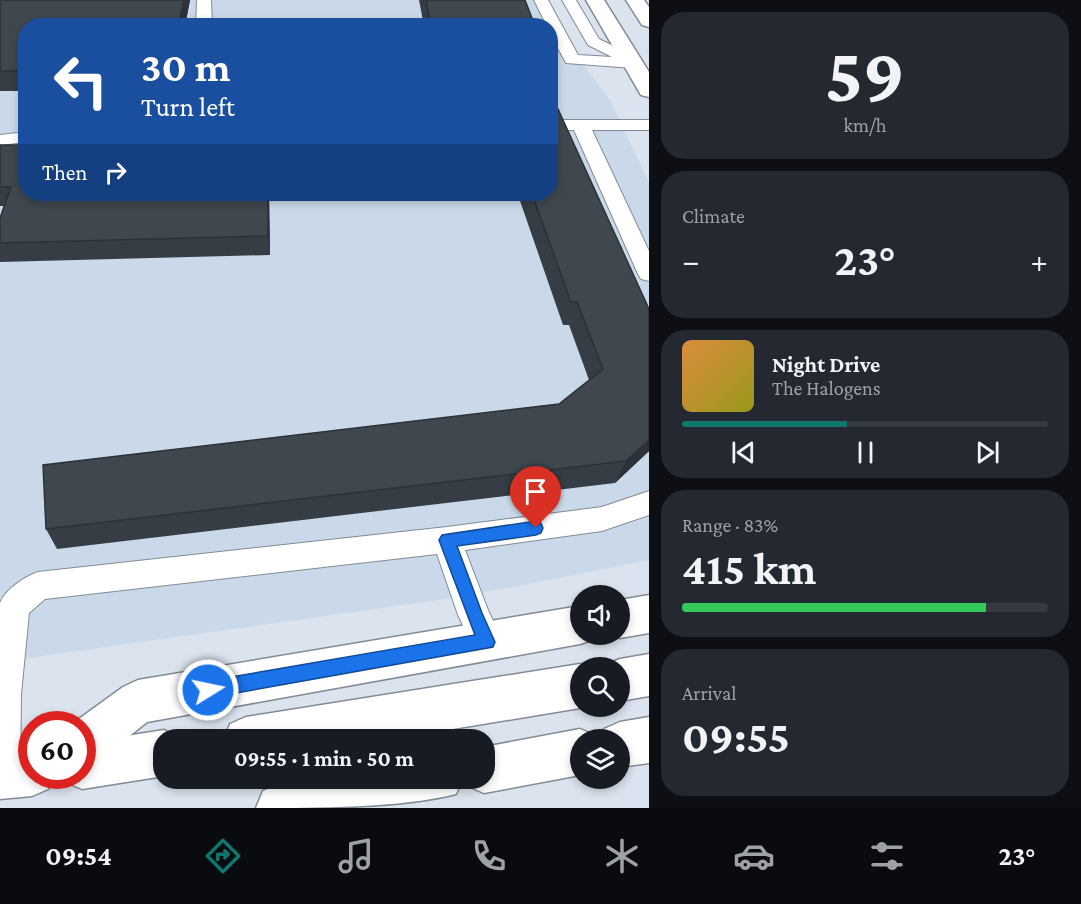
<!DOCTYPE html>
<html lang="en">
<head>
<meta charset="utf-8">
<style>
	:root { --surface:#171b24; --page:#242831; --text:#f1f3f6; --muted:#9ea1a6; --line:#363941; --accent:#0f766e }
	body { margin:0; font-family:"Crimson Pro",serif; background:var(--page); color:var(--text); height:100vh; display:flex; flex-direction:column; font-size:22px; white-space:nowrap }
	* { box-sizing:border-box; margin:0 }
	p { font-size:20px; color:var(--muted) }
	.icon { flex:none; width:33px; height:33px; fill:none; stroke:currentColor; stroke-width:2; stroke-linecap:round; stroke-linejoin:round }
	.map { position:relative; flex:1; overflow:hidden }
	.panel { display:flex; flex-direction:column; gap:12px; padding:12px; background:#0d0f14; width:432px }
	.panel>* { flex:none }
	.guide { position:absolute; left:18px; top:18px; width:540px; height:183px; border-radius:24px; box-shadow:0 3px 9px #0003; background:#1a4fa0; color:#fff; overflow:hidden }
	.controls { position:absolute; left:570px; top:585px; display:grid; gap:12px }
	.controls a { display:grid; place-items:center; width:60px; height:60px; border-radius:50%; background:var(--surface); box-shadow:0 3px 9px #0003; font-size:30px }
	.speed { position:absolute; left:18px; top:711px; display:flex; gap:12px; font-size:30px; font-weight:700; text-align:center }
	.speed>* { display:grid; place-content:center; width:78px; height:78px; border-radius:50%; background:var(--surface); box-shadow:0 3px 9px #0003; line-height:1 }
	.speed .limit { border:9px solid #d22; background:#fff; color:#111 }
	.pin { position:absolute; display:grid; place-items:center; width:51px; height:51px; color:#fff; margin:-62px -26px; border-radius:50% 50% 50% 0; rotate:-45deg; box-shadow:0 0 6px #0007 }
	.pin .icon { rotate:45deg }
	.me { position:absolute; width:66px; margin:-33px; rotate:80deg; stroke-linejoin:round; filter:drop-shadow(0 0 4px #0008) }
	.turn { display:flex; align-items:center; gap:21px; height:126px; padding:0 24px; font-size:27px }
	.turn .icon { width:78px; height:78px; stroke-width:2.5 }
	.turn b { display:block; font-size:42px; line-height:51px }
	.then { display:flex; align-items:center; height:57px; padding:0 24px; background:#0003; gap:12px; font-size:22px }
	.big { font-size:45px; font-weight:700; line-height:1.1 }
	.panel .tile { flex:1; display:flex; flex-direction:column; justify-content:center; gap:9px; min-width:0; padding:0 21px; border-radius:24px; background:var(--page) }
	.panel .dial { align-items:center; gap:0 }
	.dial b { font-size:78px; line-height:1 }
	.song { display:flex; align-items:center; gap:18px }
	.cover { width:72px; height:72px; border-radius:9px; background:linear-gradient(135deg,hsl(30 70% 55%),hsl(60 70% 35%)) }
	.played { height:6px; border-radius:3px; background:linear-gradient(90deg,var(--accent) 45%,var(--line) 45%) }
	.keys { display:flex; justify-content:space-around; direction:ltr }
	.heat { display:flex; justify-content:space-between; align-items:center; font-size:33px; direction:ltr }
	.charge { height:9px; border-radius:4px; background:linear-gradient(90deg,#34c759 83%,var(--line) 0) }
	.trip { position:absolute; left:153px; top:729px; width:342px; height:60px; border-radius:24px; background:var(--surface); box-shadow:0 3px 9px #0003; font-weight:700; line-height:60px; text-align:center }
	.dock { display:flex; height:96px; justify-content:space-around; align-items:center; background:#090b0e; color:var(--muted) }
	.dock .icon { width:42px; height:42px }
	.dock .active { color:var(--accent) }
	.dock b { font-size:27px; color:var(--text) }
	main { display:flex; flex:1; min-height:0 }
	.map>svg:first-child { display:block }
</style>
</head>
<body>
<main>
<div class="map">
<svg width="649" height="808" viewBox="0 0 649 808">
	<rect width="100%" height="100%" fill="#dae3ee"/>
	<path fill="#cad9e9" fill-rule="evenodd" d="M0,0H547L572,50L610,100L649,183V560L467,596L0,662ZM26,26H550V194H26Z"/>
	<g fill="none" stroke-linecap="round" stroke-linejoin="round">
		<defs>
			<path id="service" d="M197,0H211L212,26H196Z
				M534,0H548L578,55L612,57L588,45L562,0H576L599,39L634,56L641,63L633,68L566,63L550,33V26H547Z
				M550,120H649V130H592L649,251V281L641,279L638,274L574,130H550Z
				M26,132V142L0,145V135Z
				M649,491V515L602,531L465,550L488,610L503,642L498,653L487,657L476,653L458,615L437,554L45,599L29,613L21,694L20,776L15,789L0,793V603C6,589 24,577 38,572L447,527L602,507Z"/>
			<path id="secondary" d="M649,654V696L620,701V668H604L605,665L620,659Z
				M580,664L587,668H580V706H583L580,708L386,740H224L230,724L246,717Z
				M649,717V763L620,767V740H600L604,729L620,722Z
				M580,729L596,736L598,740H580V775L484,793L468,786L464,778H484V747Z
				M164,730L181,740H164V776L82,789L66,782L63,776H82V743Z
				M32,750V776H54L48,789L32,796L0,799V753Z
				M311,778H463L456,794C402,808 316,808 256,808L263,791L280,784Z"/>
			<path id="primary" d="M586,0H604L649,72V97L641,95L638,90Z
				M626,0H644L649,7V27L642,25Z
				M649,595V633L620,638L610,634H620V600Z
				M580,606V634H596L594,639L580,644L147,722L98,761L82,767V724H72L123,687L138,680Z"/>
		</defs>
		<use href="#service" stroke="#828b94" stroke-width="2"/>
		<use href="#secondary" stroke="#828b94" stroke-width="3"/>
		<use href="#primary" stroke="#828b94" stroke-width="3"/>
		<use href="#service" fill="#fff" fill-rule="evenodd"/>
		<use href="#secondary" fill="#fff" fill-rule="evenodd"/>
		<use href="#primary" fill="#fff" fill-rule="evenodd"/>
	</g>
	<path fill="#363d44" d="M0,0H190L185,26H26V91H0Z
		M419,0H525L535,26H424Z
		M550,65L555,75L551,92L553,107L649,451L615,483L57,549L46,529L559,404L589,380L569,325H563L518,195L353,198L352,194H550Z
		M0,145L26,194H269L270,255L0,262V218L4,206H0Z"/>
	<path fill="#2c3237" d="M184,0H190L185,26H178Z
		M268,194H269L270,255L268,236Z
		M649,440V451L615,483L626,461Z"/>
	<path fill="#3f474f" stroke="#2c3237" stroke-width="1.5" d="M0,0H184L178,26H26V71H0Z
		M426,0H525L535,26H431Z
		M550,65L555,75H550Z
		M550,92L553,98V107L558,109L649,309V440L626,461L46,529L43,465L559,404L603,369L577,302H571L532,194H550Z
		M0,145H26V194H268V236L0,243V218L11,187H0Z"/>
	<path fill="#1a73e8" stroke="#114b97" stroke-width="1.5" d="M536,521L541,523L543,528L541,533L536,535L457,546L482,613L495,642L493,647L208,698L201,696L199,690L201,683L208,681L475,635L439,540L442,535Z"/>
</svg>
<div class="controls">
<a><svg class="icon" aria-label="sound" viewBox="0 0 24 24"><path d="M4 9h4l5-4v14l-5-4H4zM17 9q2 3 0 6"/></svg></a>
<a><svg class="icon" aria-label="search" viewBox="0 0 24 24"><circle cx="10" cy="10" r="6"/><path d="M15 15l6 6"/></svg></a>
<a><svg class="icon" aria-label="layers" viewBox="0 0 24 24"><path d="M12 4l9 5-9 5-9-5zM3 14l9 5 9-5"/></svg></a>
</div>
<div class="speed"><div class="limit">60</div></div>
<div class="pin" style="left:536px;top:528px;background:#d93025"><svg class="icon" aria-label="arrive" viewBox="0 0 24 24"><path d="M6 21V4h12l-3 4 3 4H6"/></svg></div>
<svg class="me" style="left:208px;top:690px" viewBox="-20 -20 40 40"><circle r="17" fill="#1a73e8" stroke="#fff" stroke-width="3"/><path d="M0-11L8 9 0 5-8 9z" fill="#fff"/></svg>
<div class="trip">09:55 · 1 min · 50 m</div>
<div class="guide">
<div class="turn"><svg class="icon" aria-label="left" viewBox="0 0 24 24"><path d="M17 20v-9H6M10 6l-5 5 5 5"/></svg><div><b>30 m</b>Turn left</div></div>
<div class="then">Then<svg class="icon" aria-label="right" viewBox="0 0 24 24"><path d="M7 20v-9h11M14 6l5 5-5 5"/></svg></div>
</div>
</div>
<section class="panel">
<div class="tile dial"><b>59</b><p>km/h</p></div>
<div class="tile"><p>Climate</p>
<div class="heat"><a>−</a><b class="big">23°</b><a>+</a></div>
</div>
<div class="tile">
<div class="song"><i class="cover"></i><div><b>Night Drive</b><p>The Halogens</p></div></div>
<div class="played"></div>
<div class="keys"><svg class="icon" aria-label="previous" viewBox="0 0 24 24"><path d="M18 5L8 12l10 7zM5 5v14"/></svg><svg class="icon" aria-label="pause" viewBox="0 0 24 24"><path d="M8 5v14M16 5v14"/></svg><svg class="icon" aria-label="next" viewBox="0 0 24 24"><path d="M6 5l10 7-10 7zM19 5v14"/></svg></div>
</div>
<div class="tile"><p>Range · 83%</p><b class="big">415 km</b><div class="charge"></div></div>
<div class="tile"><p>Arrival</p><b class="big">09:55</b></div>
</section>
</main>
<nav class="dock">
<b>09:54</b>
<svg class="icon active" aria-label="directions" viewBox="0 0 24 24"><path d="M12 3l9 9-9 9-9-9zM9 14v-3h6M13 9l2 2-2 2"/></svg>
<svg class="icon" aria-label="music" viewBox="0 0 24 24"><path d="M9 18V5l10-2v13"/><circle cx="6" cy="18" r="3"/><circle cx="16" cy="16" r="3"/></svg>
<svg class="icon" aria-label="phone" viewBox="0 0 24 24"><path d="M5 4h4l2 5-3 2q2 4 5 5l2-3 5 2v4C11 20 4 13 5 4z"/></svg>
<svg class="icon" aria-label="climate" viewBox="0 0 24 24"><path d="M12 3v18M4 7l16 10M4 17L20 7"/></svg>
<svg class="icon" aria-label="car" viewBox="0 0 24 24"><path d="M5 17H2v-5l4-1 3-4h7l3 4 3 1v5h-3M9 17h6M6 11h13"/><circle cx="7" cy="17" r="2"/><circle cx="17" cy="17" r="2"/></svg>
<svg class="icon" aria-label="filters" viewBox="0 0 24 24"><path d="M4 7h16M4 17h16"/><circle cx="9" cy="7" r="2"/><circle cx="15" cy="17" r="2"/></svg>
<b>23°</b>
</nav>
</body>
</html>
